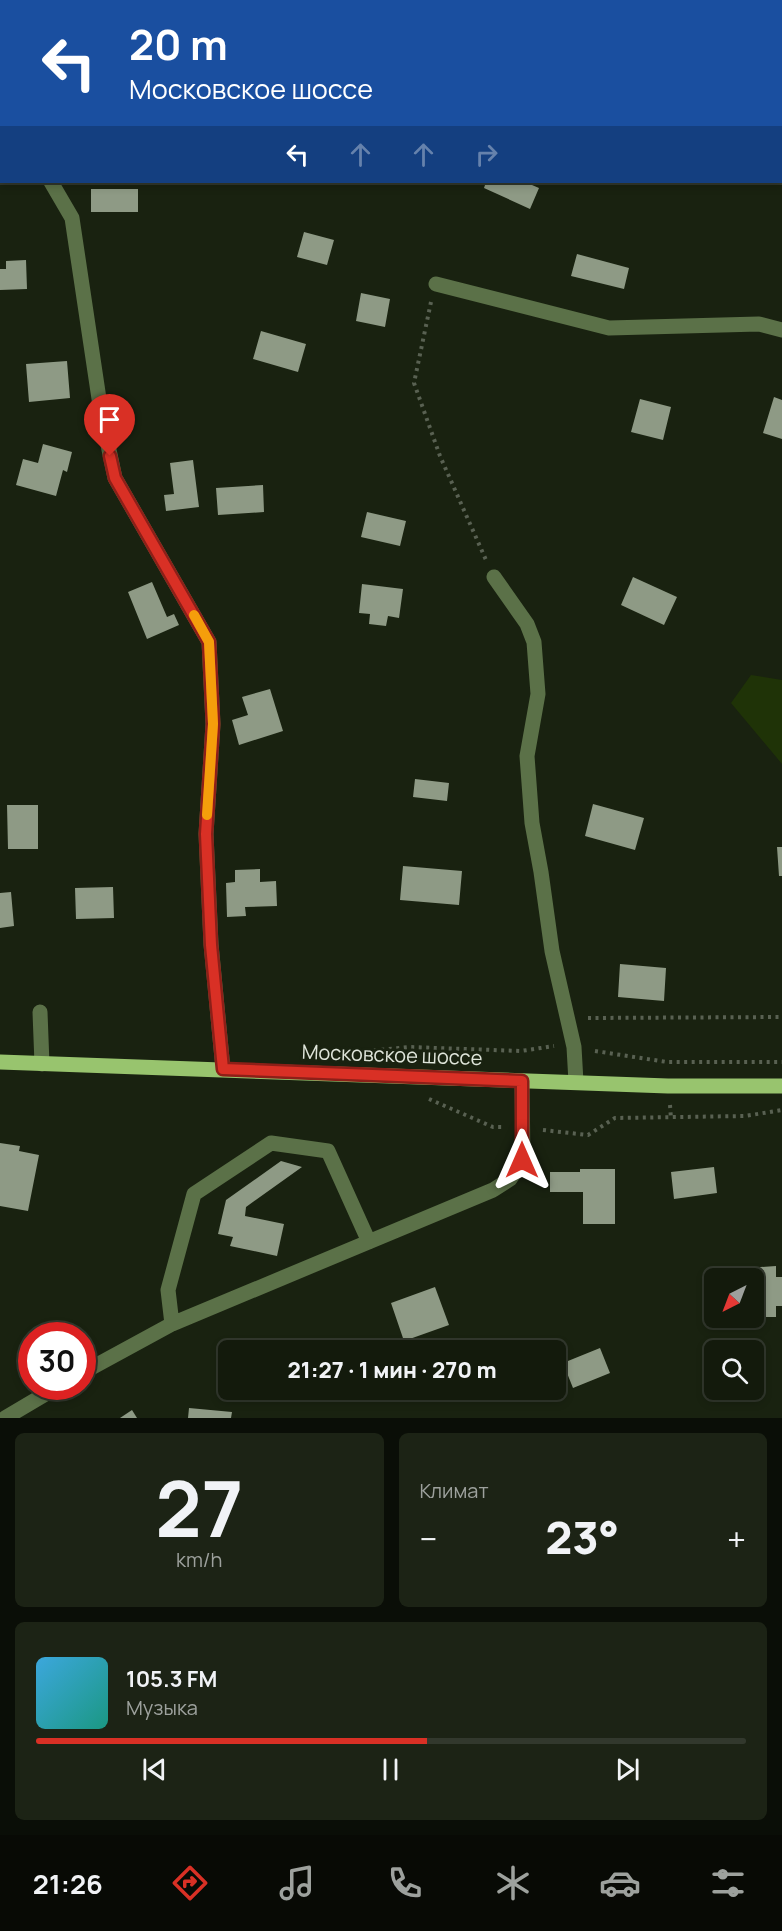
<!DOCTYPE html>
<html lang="ru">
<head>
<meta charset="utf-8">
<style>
	:root { --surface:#131a0c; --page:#1c2315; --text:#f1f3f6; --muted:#9da19d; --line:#32382d; --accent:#d93025 }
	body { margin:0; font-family:Manrope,sans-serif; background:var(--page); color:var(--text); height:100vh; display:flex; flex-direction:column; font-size:22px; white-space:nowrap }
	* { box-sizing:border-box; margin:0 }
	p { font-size:20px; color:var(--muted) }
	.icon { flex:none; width:33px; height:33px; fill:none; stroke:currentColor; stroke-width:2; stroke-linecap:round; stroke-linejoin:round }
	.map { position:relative; height:1418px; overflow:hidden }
	.drawer { display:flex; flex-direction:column; gap:15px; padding:15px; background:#0a0e07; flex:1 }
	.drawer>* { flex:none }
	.guide { position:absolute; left:0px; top:0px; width:783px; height:183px; box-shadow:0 3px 9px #0003,0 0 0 2px var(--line); background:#1a4fa0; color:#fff; overflow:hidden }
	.needle { width:39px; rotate:222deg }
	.buttons { position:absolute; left:704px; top:1268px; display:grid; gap:12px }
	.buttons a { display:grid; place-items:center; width:60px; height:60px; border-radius:9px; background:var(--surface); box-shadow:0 3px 9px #0003,0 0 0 2px var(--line); font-size:30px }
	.speed { position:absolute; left:18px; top:1322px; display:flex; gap:12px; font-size:30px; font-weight:700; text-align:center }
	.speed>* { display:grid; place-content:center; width:78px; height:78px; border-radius:50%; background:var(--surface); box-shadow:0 3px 9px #0003,0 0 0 2px var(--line); line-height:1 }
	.speed .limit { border:9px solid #d22; background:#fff; color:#111 }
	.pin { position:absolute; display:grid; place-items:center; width:51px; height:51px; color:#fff; margin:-62px -26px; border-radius:50% 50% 50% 0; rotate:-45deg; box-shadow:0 0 6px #0007 }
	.pin .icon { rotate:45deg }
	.me { position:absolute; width:66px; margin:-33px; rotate:0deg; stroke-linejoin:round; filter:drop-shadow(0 0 4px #0008) }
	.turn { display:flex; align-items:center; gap:21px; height:126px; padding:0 30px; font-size:27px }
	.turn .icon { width:78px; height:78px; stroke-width:2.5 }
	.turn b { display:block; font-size:42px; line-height:51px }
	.lanes { display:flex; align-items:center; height:57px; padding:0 30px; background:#0003; justify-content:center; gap:30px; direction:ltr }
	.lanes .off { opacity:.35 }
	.big { font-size:45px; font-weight:800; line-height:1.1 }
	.drawer .widget { flex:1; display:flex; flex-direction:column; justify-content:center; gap:9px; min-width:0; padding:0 21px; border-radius:9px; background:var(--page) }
	.drawer .dial { align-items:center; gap:0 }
	.dial b { font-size:78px; line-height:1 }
	.song { display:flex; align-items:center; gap:18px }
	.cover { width:72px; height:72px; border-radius:9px; background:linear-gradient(135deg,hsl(200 70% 55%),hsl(170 70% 35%)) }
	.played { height:6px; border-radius:3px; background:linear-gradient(90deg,var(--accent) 55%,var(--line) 55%) }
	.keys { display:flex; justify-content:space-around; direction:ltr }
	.heat { display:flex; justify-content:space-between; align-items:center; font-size:33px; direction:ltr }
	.drawer .tiles { flex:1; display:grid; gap:15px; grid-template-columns:1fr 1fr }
	.widget:last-child { grid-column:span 2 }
	.trip { position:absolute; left:218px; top:1340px; width:348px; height:60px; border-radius:9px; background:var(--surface); box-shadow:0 3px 9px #0003,0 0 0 2px var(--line); font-weight:800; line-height:60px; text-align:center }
	.tab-bar { display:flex; height:96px; justify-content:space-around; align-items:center; background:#080a05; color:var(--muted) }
	.tab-bar .icon { width:42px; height:42px }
	.tab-bar .current { color:var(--accent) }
	.tab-bar b { font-size:27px; color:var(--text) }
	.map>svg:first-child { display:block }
</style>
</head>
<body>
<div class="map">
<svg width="782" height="1418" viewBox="0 0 782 1418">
	<rect width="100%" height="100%" fill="#192210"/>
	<path fill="#1f3307" d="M167,0H782V59V2Z
		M751,675L782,680V764L731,703Z"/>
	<path fill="#8e9a85" d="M486,182H525L539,188L530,209L484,188Z
		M91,189H138V212H91Z
		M304,232L334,240L327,265L297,257Z
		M577,254L629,268L624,289L571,276Z
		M26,260L27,289L0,290V269H6V261Z
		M361,293L390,299L385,327L356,321Z
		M261,331L306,344L298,372L253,359Z
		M67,361L70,398L29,402L26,364Z
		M774,397L782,400V439L763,433Z
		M640,399L671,407L663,440L631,432Z
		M43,444L72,452L67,472L63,470L56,496L16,485L23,459L38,463Z
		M193,460L199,507L166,511L164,495L174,494L170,463Z
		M263,485L264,512L218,515L216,488Z
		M367,512L406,521L400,546L361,537Z
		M633,577L677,597L664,625L621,605Z
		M152,582L167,617L174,614L179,625L147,639L128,592Z
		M362,584L403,589L399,618L388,616L386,626L369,624L370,614L359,613Z
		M270,689L283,731L239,745L232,720L248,715L242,697Z
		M415,779L449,783L447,801L413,797Z
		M593,804L644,818L635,850L585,836Z
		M7,805H38V849H8Z
		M777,847H782V876H779Z
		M403,866L462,871L459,905L400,900Z
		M260,869V882L276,881L277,906L245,907L246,916L227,917L226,883L235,882V870Z
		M113,887L114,918L76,919L75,888Z
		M11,892L14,926L0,928V893Z
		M620,964L666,968L664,1001L618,997Z
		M0,1143L20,1146L19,1151L39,1155L28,1211L0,1206Z
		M281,1161L302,1167L246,1207L245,1216L284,1224L277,1256L230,1246L233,1237L218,1234L226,1200Z
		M714,1167L717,1193L674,1199L671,1172Z
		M580,1169H615V1224H583V1192H550V1172H580Z
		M776,1266V1277H782V1306H776V1317H761L760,1267Z
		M435,1287L449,1325L404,1341L391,1303Z
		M600,1348L610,1373L573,1388L563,1363Z
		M335,1389H372L371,1396Z
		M189,1408L232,1412L231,1418H188Z
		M132,1410L137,1418H120Z"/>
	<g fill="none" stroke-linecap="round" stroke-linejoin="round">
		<path stroke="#596152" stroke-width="4" stroke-dasharray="3 4.5" stroke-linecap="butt" d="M431,302L414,383L440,456L486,560
			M588,1018L782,1017
			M595,1051L667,1062H782
			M359,1052L409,1047L521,1051L554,1046
			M429,1099L493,1127H503
			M670,1105L671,1119
			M543,1130L588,1135L615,1118L745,1116L782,1110"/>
		<path stroke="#5b7148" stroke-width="15" d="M149,0L156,2
			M50,2V0
			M51,182L72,218L101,412L115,478L209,642L213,724L206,834L211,944L223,1069
			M436,284L609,328L759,324L782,330
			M494,577L527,624L534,642L538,694L527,756L532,823L541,872L552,951L574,1047L576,1082
			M40,1012L42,1064
			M172,1324L168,1290L194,1194L271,1143L328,1151L369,1242
			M82,1373L172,1324L493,1190L510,1179L523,1160L522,1081
			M5,1418L59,1386"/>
		<path stroke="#98c46e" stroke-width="15" d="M0,1062L668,1086H782"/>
	</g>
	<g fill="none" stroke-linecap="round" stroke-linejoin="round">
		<defs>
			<path id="route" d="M110,456L115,478L209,642L213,724L206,834L211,945L223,1069L522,1081V1160"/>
		</defs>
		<use href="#route" stroke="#8d1f18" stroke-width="15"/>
		<use href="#route" stroke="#d93025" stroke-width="10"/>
		<path stroke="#f59e0b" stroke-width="10" d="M194,615L209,642L213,724L207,815"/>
	</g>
	<g text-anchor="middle" stroke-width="6" stroke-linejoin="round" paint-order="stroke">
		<g font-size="20" fill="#dfe5da" stroke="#192210">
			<text transform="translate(392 1055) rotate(2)" y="7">Московское шоссе</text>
		</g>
	</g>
</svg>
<div class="buttons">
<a><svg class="needle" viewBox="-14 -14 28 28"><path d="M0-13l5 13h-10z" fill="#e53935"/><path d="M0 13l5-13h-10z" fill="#9da19d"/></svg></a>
<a><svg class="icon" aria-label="search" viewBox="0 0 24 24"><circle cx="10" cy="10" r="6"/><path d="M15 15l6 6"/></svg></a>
</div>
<div class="speed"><div class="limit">30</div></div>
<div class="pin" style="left:110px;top:456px;background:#d93025"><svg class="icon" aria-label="arrive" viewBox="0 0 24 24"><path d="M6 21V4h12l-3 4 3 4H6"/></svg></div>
<svg class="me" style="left:522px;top:1160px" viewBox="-20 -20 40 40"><path d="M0-17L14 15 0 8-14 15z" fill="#d93025" stroke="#fff" stroke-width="4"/></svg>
<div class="trip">21:27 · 1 мин · 270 m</div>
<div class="guide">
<div class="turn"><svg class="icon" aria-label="left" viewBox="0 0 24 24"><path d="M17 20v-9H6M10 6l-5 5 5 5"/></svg><div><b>20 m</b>Московское шоссе</div></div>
<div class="lanes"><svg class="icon" aria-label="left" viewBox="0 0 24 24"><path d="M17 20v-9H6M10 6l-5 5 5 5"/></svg><svg class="icon off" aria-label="ahead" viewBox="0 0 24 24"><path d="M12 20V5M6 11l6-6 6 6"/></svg><svg class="icon off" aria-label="ahead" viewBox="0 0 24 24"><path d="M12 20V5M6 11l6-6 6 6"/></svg><svg class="icon off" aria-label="right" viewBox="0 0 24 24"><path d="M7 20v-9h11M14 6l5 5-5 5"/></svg></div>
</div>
</div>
<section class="drawer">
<div class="tiles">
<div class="widget dial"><b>27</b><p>km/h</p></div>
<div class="widget"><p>Климат</p>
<div class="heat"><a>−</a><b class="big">23°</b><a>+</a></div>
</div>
<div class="widget">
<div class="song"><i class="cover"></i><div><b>105.3 FM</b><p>Музыка</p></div></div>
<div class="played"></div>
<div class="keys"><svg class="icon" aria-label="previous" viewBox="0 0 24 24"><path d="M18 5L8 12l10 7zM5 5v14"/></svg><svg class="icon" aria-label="pause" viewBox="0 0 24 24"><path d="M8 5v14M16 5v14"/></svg><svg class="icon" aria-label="next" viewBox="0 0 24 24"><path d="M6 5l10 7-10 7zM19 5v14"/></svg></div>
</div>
</div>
</section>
<nav class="tab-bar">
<b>21:26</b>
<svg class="icon current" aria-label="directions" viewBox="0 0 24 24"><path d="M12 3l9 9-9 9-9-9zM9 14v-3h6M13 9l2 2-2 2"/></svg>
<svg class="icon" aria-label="music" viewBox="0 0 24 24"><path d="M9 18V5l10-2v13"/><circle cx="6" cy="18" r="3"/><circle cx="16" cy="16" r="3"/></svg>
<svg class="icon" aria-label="phone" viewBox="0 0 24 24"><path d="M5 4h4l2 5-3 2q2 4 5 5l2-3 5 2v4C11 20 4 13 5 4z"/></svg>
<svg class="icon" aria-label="climate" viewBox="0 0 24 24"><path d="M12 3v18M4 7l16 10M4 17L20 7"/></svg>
<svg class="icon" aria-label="car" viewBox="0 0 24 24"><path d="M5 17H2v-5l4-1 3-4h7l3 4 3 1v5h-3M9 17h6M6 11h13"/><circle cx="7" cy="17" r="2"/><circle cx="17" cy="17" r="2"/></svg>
<svg class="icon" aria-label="filters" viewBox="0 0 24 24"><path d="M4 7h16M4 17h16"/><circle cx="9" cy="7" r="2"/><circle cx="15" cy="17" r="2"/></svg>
</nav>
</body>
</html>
